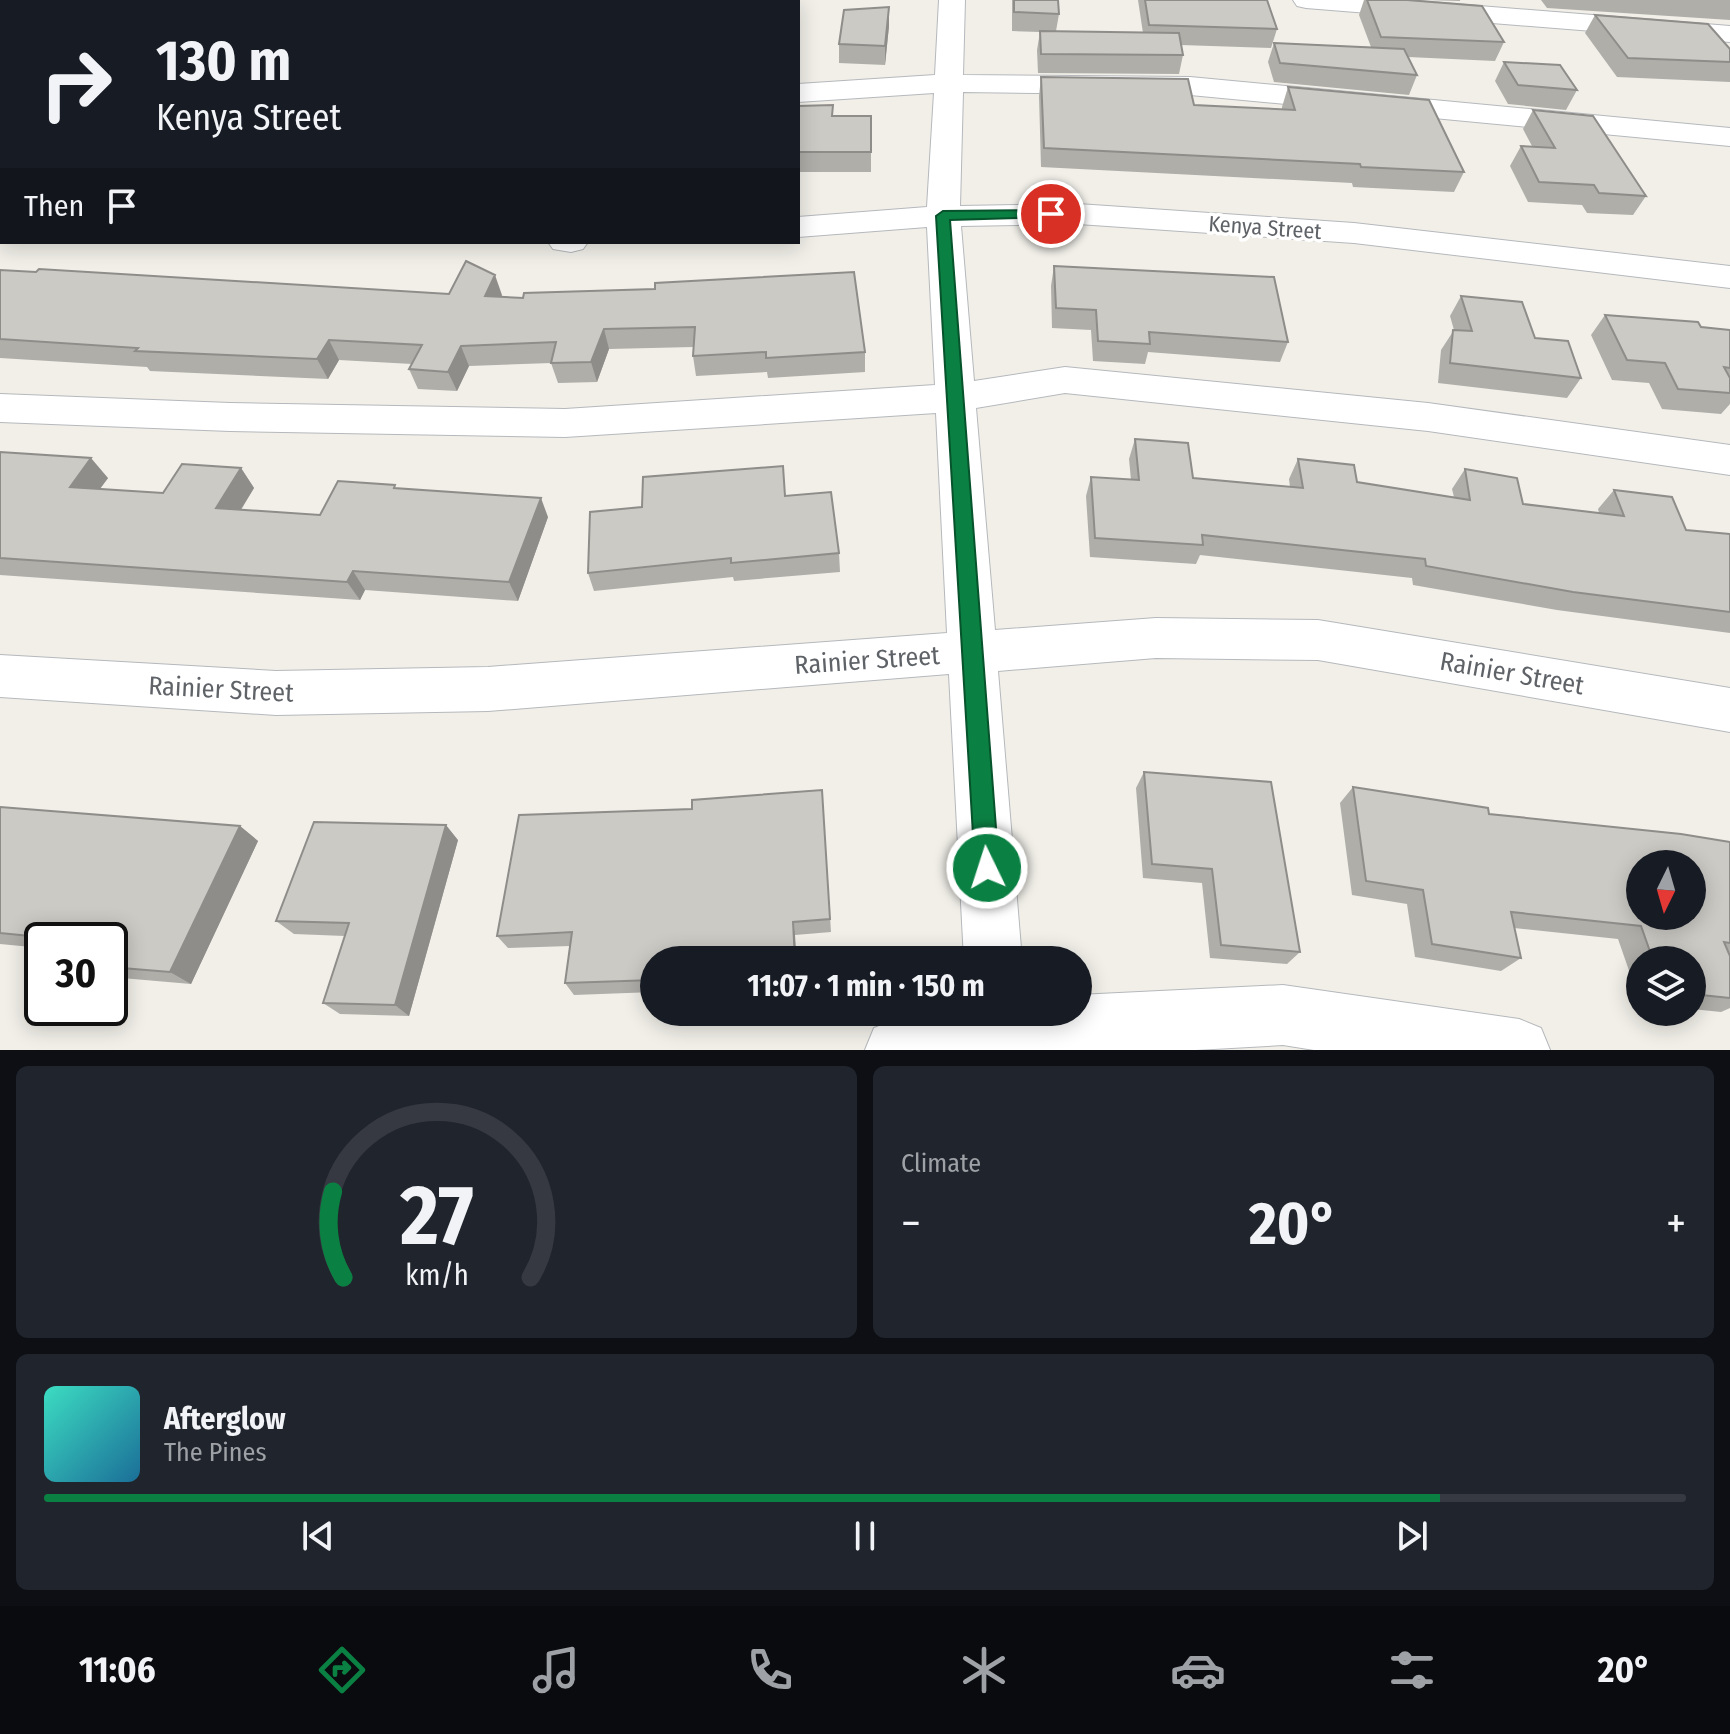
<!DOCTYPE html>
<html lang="en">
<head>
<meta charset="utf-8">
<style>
	:root { --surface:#171b24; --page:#20242c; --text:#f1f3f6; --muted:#9ea1a6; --line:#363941; --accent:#0b8043 }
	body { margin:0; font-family:"Fira Sans Condensed",sans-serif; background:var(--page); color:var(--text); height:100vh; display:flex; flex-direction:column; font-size:30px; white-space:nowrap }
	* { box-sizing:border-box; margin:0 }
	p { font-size:26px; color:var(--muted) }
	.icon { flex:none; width:44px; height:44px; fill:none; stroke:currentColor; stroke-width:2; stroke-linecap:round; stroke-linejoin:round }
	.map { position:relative; height:1050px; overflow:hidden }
	.details { display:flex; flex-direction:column; gap:16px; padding:16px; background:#0d0f14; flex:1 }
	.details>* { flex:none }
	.hud { position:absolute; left:0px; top:0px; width:800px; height:244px; box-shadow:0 4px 20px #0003; background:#171b24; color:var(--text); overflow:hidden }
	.needle { width:52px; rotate:185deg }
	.tools { position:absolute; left:1626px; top:850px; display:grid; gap:16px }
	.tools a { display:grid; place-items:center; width:80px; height:80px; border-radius:50%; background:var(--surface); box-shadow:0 4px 20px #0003; font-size:40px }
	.speed { position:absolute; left:24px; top:922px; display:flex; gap:16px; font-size:40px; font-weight:700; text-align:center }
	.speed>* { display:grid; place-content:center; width:104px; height:104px; border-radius:50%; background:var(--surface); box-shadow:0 4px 20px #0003; line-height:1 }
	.speed .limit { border:4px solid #111; border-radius:12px; background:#fff; color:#111 }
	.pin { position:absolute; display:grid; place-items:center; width:68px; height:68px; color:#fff; margin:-34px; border:4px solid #fff; border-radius:50%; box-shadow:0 2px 8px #0007 }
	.me { position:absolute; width:88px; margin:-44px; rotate:356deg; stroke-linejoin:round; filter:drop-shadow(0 0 6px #0008) }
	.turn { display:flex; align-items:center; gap:28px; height:168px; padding:0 24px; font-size:36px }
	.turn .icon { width:104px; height:104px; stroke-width:2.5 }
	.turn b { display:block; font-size:56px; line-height:68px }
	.then { display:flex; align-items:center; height:76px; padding:0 24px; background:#0003; gap:16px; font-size:30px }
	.big { font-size:60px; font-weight:700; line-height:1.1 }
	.details .widget { flex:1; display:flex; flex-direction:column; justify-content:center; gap:12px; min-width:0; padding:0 28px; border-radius:12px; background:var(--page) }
	.details .dial { align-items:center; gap:0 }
	.dial svg { height:208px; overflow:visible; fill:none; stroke:var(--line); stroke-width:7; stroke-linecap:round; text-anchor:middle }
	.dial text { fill:var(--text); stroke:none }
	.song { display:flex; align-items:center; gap:24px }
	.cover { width:96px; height:96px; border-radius:12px; background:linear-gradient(135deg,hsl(170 70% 55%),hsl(200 70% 35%)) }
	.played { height:8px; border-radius:4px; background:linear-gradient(90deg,var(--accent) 85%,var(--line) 85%) }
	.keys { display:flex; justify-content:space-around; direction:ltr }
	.heat { display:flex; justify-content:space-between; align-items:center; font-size:44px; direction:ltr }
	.details .tiles { flex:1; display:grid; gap:16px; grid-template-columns:1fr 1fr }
	.widget:last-child { grid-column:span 2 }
	.trip { position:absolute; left:640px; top:946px; width:452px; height:80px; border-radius:40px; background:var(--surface); box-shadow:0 4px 20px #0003; font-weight:700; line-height:80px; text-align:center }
	.tab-bar { display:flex; height:128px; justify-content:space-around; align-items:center; background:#090b0e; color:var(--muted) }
	.tab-bar .icon { width:56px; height:56px }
	.tab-bar .on { color:var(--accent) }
	.tab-bar b { font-size:36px; color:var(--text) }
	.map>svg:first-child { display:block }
</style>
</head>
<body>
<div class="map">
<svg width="1730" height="1050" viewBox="0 0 1730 1050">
	<rect width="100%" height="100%" fill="#f1efe8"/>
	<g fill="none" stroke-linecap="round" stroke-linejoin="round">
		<defs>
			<path id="minor" d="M939,0H965L963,75L1190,77L1730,128V146L1190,95L963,92L960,206L1078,204L1354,223L1730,266V288L1354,243L1078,224L961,226L974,381L1065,367L1428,403L1730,445V475L1428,431L1065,393L976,408L995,630L1156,618L1318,620L1730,688V732L1318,660L1156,658L998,671L1022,960H964L949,674L488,711L276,715L0,697V655L276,671L488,667L947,633L936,413L565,437L230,431L0,422V394L230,403L565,409L935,385L927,227L798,237V217L927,207L934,93L798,102V84L935,75Z
				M1293,0H1405L1730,26V42L1306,8L1297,6Z
				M0,207H2V228H0Z
				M548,242H588L583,249L571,252L553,249Z
				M1283,985L1519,1019L1541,1028L1550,1050H1314L1283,1045L1196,1050H865L874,1028C937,1002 1011,1012 1078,1012V995Z"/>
		</defs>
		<use href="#minor" stroke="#b5b8bc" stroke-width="2"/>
		<use href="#minor" fill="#fff" fill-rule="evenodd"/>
	</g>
	<path fill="#afaea9" d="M1012,0H1058L1059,14L1056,31L1143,33L1138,0H1267L1277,29L1271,48L1181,45L1183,55L1179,74L1038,73L1037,50L1040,32L1012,31Z
		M1364,0H1407L1504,42L1495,61L1408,57L1417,75L1409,95L1274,82L1268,62L1274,43L1371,47L1359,15Z
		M1426,0H1460V1Z
		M1541,0H1730V20L1547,8Z
		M1595,15L1730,49V82L1617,77L1585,33Z
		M2,17V51H0V19Z
		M889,26L885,65L839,63V44Z
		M1504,62L1577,90L1566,110L1508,104L1495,81Z
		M2,76V167H0V78Z
		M1041,77L1194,105L1282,109V107L1288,87L1464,172L1454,192L1353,187L1352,183L1041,167L1039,96Z
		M798,106L833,116H871V172H798Z
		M1533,110L1646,196L1633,215L1587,213L1582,205L1528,202L1510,166L1521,146H1532L1523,129Z
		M1054,266L1288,342L1280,362L1148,352L1145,364L1093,361L1091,330L1052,328L1051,286Z
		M0,270L449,294L502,295L501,297L865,352V372L768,378L767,372L696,376L693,356V347L609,349L597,382L558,383L551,363L469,366L457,391L418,389L409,369L412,364L339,360L328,379L150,371L147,367L0,358Z
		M1461,296L1535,338L1581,378L1567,398L1438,383L1441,350L1454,330L1450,316Z
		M1605,315L1730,330V404L1721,414L1662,409L1649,383L1612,380L1591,335Z
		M1135,439L1193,478L1290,487L1289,479L1298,459L1357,482L1454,497L1452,489L1465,469L1523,504L1599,513L1598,509L1614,490L1686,530L1730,534V633L1557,610L1413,585L1412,578L1200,555L1196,564L1090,557L1086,496L1091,477L1131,480L1129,459Z
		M0,452L108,478L100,489L163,493L241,468L254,488L241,510L320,515L397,488L548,517L518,601L365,590L360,600L0,575Z
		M785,496L839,553L840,572L734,581L733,577L594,591L588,573Z
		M1144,772L1300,952L1287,964L1210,958L1202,883L1143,878L1136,788Z
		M1353,787L1489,814L1730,842V1008L1721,1012L1692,1009V960H1640V1002L1618,939L1514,928L1521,958L1501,971L1415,957L1407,904L1352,895L1340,803Z
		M822,790L831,932L795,935L796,960H654V992L574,995L565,983L570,946L508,948L497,936L692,809Z
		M0,807L240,826L258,841L191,984L110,977V940H42V948L0,944Z
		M458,840L409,1016L340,1014L323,1003L345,936L294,934L276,921Z"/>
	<path fill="#8f8d8a" d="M532,0H547L546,2H530Z
		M889,7V26L885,65V46Z
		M495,275L502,295L492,316L485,296Z
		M604,329L609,349L597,382L591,362Z
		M329,340L339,360L328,379L317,359Z
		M461,346L469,366L457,391L448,372Z
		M91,458L108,478L87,506L70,487Z
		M241,468L254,488L230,527L216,508Z
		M541,498L548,517L518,601L509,582Z
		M353,571L365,590L360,600L347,582Z
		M446,825L458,840L409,1016L395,1005Z
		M240,826L258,841L191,984L170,972Z
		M793,922L795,935L796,960H795Z"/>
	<path fill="#cccac5" stroke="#8f8d8a" stroke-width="2" fill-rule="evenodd" d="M24,0H51L105,2H22Z
		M376,0H532L530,2H374Z
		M1014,0H1058L1059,14L1014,12Z
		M1145,0H1267L1277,29L1149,25Z
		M1367,0H1407L1482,6L1504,42L1381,37Z
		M889,7L885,46L839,44L844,10Z
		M1595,15L1708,24L1730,49V62L1628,58Z
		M2,17V33H0V19Z
		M1040,31L1179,33L1183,55L1041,54Z
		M1274,43L1404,49L1417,75L1280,63Z
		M1504,62L1560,65L1577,90L1518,85Z
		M2,76V148H0V78Z
		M1041,77L1188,79L1194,105L1295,110L1288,87L1429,100L1464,172L1361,167L1360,164L1044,148Z
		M833,105L832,116H871V152H798V106Z
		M1533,110L1593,116L1646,196L1599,193L1594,185L1539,182L1521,146L1555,148Z
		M466,261L495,275L485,296L523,298L524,293L655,289V283L854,272L865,352L766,358V352L693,356L695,327L604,329L591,362L551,363L556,342L461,346L448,372L409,369L422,345L329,340L317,359L135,351L138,348L0,339V270L36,272L39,269L449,294Z
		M1054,266L1274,277L1288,342L1149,332L1150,344L1098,341L1096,310L1056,308Z
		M1461,296L1522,302L1535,338L1568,341L1581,378L1450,363L1453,330L1472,331Z
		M1605,315L1698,322L1701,327L1730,330V368L1724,367L1730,378V393L1678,389L1665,363L1627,360Z
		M1135,439L1188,443L1193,478L1303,488L1298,459L1354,465L1357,482L1470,500L1465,469L1517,478L1523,504L1624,516L1614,490L1672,497L1686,530L1730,534V612L1573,592L1426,566L1425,559L1202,535L1203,545L1095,538L1091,477L1139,480Z
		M0,452L91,458L70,487L163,493L182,464L241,468L216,508L320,515L338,481L395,485L394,488L541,498L509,582L353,571L347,582L0,558Z
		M783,466L785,496L831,492L839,553L731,563V558L588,573L590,512L642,507L643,477Z
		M1144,772L1271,782L1300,952L1221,945L1212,869L1152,864Z
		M1353,787L1488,808L1489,814L1681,834L1730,842V943L1724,942L1730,956V998L1692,994V960H1653L1641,926L1511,912L1521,958L1432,944L1423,890L1366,881ZM1640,864H1692V916H1640Z
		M822,790L830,919L793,922L795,960H654V980L565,983L572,932L497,936L519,815L692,809V800Z
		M0,807L240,826L170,972L110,967V940H71L0,933Z
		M314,822L446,825L395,1005L323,1003L349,923L276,921Z"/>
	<path fill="#0b8043" stroke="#07532c" stroke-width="2" d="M1051,210L1056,211V217L950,220L999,868L995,876L987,879L979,876L975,868L936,216L943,211Z"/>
	<g text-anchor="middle" stroke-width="7" stroke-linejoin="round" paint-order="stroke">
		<g font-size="22" fill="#5f6368" stroke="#fff">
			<text transform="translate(1265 227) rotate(4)" y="8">Kenya Street</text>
		</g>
		<g font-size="26" fill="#5f6368" stroke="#fff">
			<text transform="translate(867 660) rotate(-4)" y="9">Rainier Street</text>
			<text transform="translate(1512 673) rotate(10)" y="9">Rainier Street</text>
			<text transform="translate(221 689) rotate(3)" y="9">Rainier Street</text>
		</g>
	</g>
</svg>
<div class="tools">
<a><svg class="needle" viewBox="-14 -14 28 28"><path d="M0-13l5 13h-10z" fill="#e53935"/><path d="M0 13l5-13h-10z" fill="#9ea1a6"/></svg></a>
<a><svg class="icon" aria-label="layers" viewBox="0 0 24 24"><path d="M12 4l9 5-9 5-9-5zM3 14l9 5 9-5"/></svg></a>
</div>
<div class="speed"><div class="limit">30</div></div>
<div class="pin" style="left:1051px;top:214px;background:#d93025"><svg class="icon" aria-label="arrive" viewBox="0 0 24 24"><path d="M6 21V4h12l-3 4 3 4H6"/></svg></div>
<svg class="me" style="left:987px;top:868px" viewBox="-20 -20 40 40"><circle r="17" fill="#0b8043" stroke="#fff" stroke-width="3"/><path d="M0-11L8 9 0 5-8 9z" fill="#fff"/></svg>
<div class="trip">11:07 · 1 min · 150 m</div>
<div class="hud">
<div class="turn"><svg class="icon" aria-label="right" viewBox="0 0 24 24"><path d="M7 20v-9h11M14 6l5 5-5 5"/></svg><div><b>130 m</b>Kenya Street</div></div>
<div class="then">Then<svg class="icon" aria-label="arrive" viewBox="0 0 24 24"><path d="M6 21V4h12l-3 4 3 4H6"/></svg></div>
</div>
</div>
<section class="details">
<div class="tiles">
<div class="widget dial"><svg viewBox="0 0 100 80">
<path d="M14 69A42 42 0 1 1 86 69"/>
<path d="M14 69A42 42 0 0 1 10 36" stroke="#0b8043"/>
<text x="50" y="56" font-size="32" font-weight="700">27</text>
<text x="50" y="72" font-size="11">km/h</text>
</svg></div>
<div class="widget"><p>Climate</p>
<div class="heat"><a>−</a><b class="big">20°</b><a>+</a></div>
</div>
<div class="widget">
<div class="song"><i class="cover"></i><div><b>Afterglow</b><p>The Pines</p></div></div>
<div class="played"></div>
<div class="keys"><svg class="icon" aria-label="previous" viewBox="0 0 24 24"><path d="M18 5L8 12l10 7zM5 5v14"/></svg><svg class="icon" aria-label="pause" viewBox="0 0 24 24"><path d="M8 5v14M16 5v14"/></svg><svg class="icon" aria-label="next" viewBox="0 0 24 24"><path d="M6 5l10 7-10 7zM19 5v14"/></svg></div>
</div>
</div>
</section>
<nav class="tab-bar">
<b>11:06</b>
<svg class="icon on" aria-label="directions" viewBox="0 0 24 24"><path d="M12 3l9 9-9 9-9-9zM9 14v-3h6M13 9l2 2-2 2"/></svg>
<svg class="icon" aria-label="music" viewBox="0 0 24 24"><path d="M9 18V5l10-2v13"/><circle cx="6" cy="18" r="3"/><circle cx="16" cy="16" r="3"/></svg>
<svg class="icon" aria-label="phone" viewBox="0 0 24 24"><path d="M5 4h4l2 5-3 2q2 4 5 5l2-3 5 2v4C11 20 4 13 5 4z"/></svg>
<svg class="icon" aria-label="climate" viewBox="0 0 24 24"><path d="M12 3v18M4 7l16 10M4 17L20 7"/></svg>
<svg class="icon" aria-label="car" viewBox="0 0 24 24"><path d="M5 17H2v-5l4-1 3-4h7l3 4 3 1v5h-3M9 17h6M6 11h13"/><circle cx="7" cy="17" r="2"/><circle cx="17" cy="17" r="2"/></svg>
<svg class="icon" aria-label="filters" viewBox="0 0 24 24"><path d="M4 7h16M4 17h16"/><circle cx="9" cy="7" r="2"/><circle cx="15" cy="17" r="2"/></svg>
<b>20°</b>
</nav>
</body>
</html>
